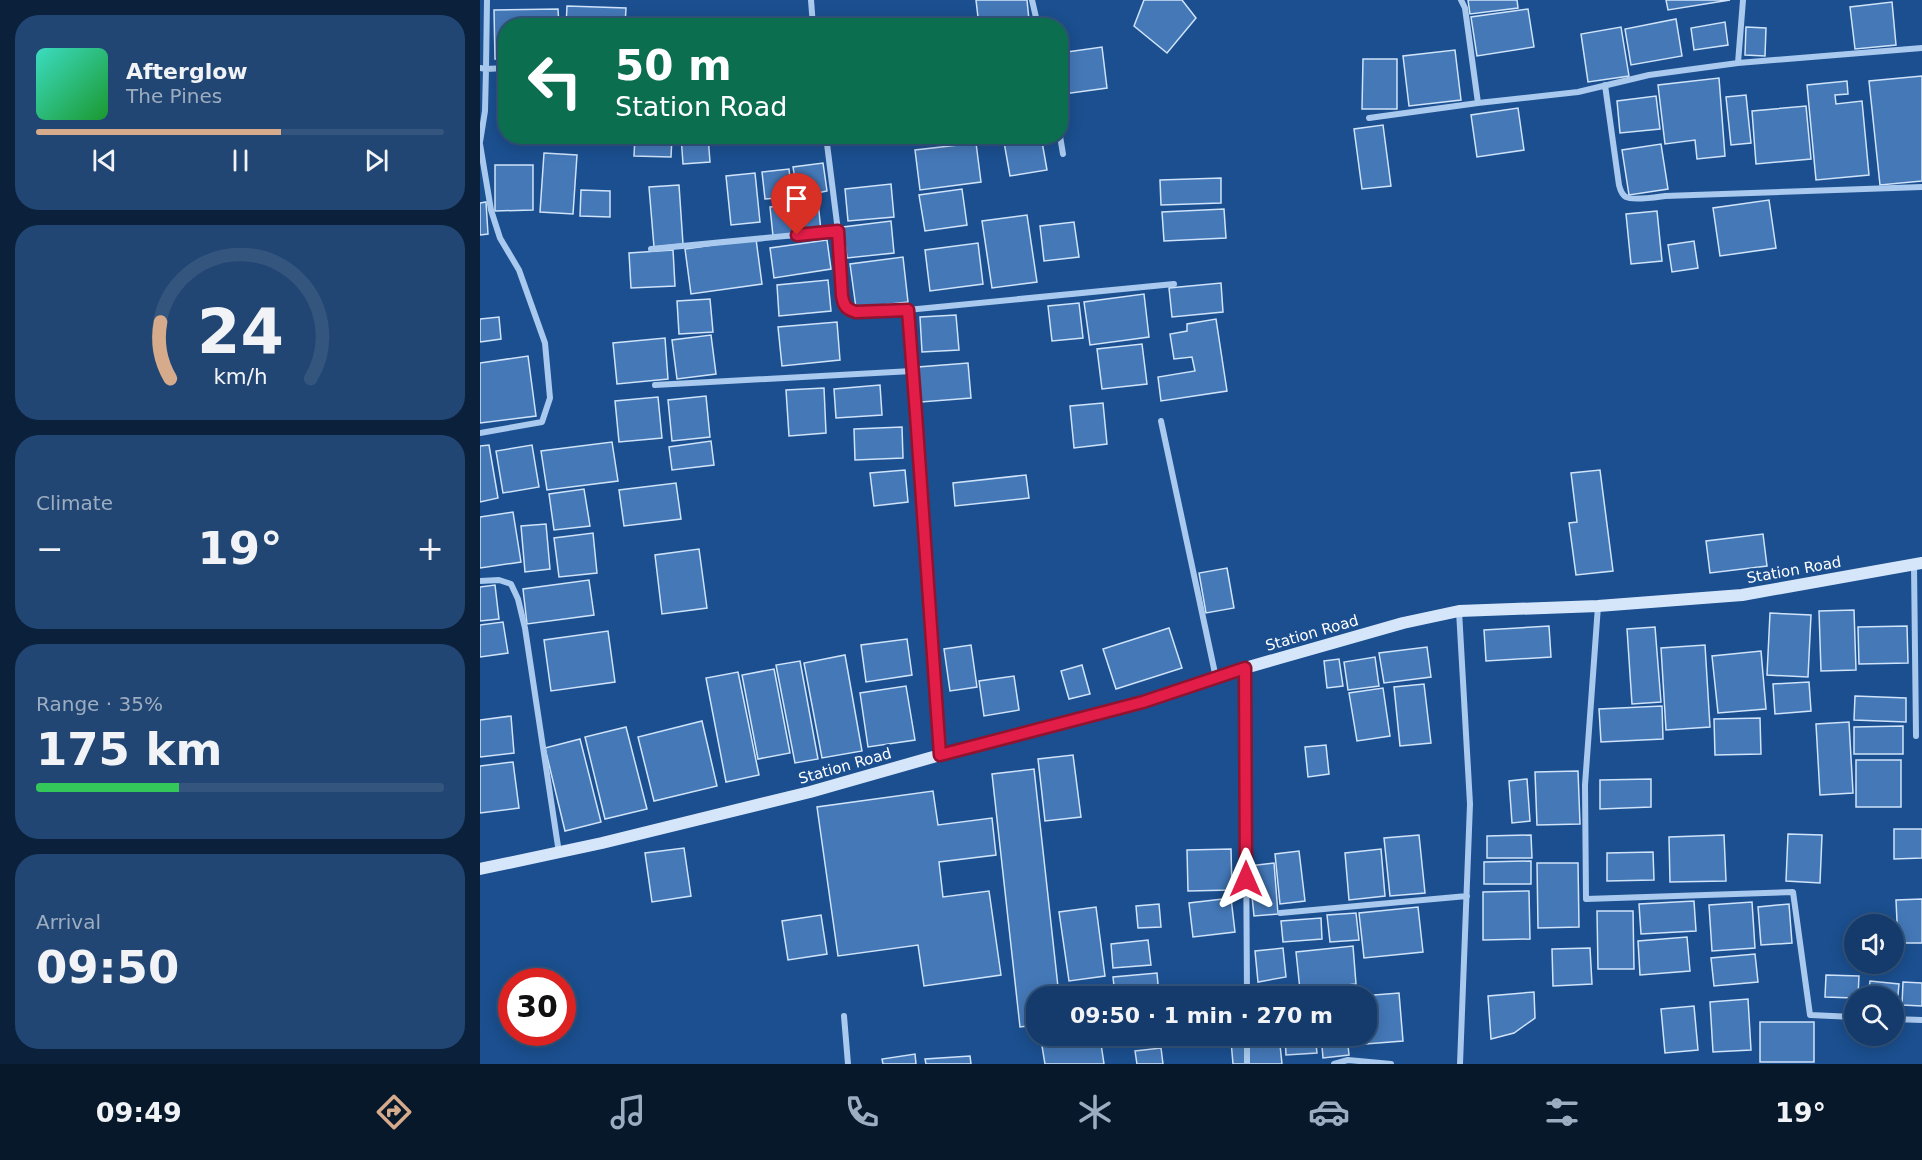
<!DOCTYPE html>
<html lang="en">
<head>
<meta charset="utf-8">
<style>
	:root { --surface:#143b6b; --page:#214673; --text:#f1f3f6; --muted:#9dadc1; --line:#33557e; --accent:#d6ab8b }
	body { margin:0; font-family:"DejaVu Sans",sans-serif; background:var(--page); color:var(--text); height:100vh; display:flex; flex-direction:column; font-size:22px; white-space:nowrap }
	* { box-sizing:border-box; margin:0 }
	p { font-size:20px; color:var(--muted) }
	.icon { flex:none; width:33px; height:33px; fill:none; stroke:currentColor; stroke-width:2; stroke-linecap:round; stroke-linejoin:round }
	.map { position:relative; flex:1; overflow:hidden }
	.panel { display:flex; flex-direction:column; gap:15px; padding:15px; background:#0b203b; width:480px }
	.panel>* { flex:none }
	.guide { position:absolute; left:18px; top:18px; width:570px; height:126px; border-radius:24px; box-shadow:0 3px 15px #0003,0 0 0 2px var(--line); background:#0b6e4f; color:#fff; overflow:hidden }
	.buttons { position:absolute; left:1364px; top:914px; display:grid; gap:12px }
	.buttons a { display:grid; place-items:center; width:60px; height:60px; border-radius:50%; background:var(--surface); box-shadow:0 3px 15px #0003,0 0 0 2px var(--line); font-size:30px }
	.speed { position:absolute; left:18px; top:968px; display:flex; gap:12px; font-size:30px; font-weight:700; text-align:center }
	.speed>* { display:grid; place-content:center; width:78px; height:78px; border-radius:50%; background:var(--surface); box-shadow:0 3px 15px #0003,0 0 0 2px var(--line); line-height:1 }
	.speed .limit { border:9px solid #d22; background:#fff; color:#111 }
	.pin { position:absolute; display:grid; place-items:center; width:51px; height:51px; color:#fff; margin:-62px -26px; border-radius:50% 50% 50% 0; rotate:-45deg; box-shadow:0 0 6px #0007 }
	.pin .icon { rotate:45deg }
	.me { position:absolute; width:66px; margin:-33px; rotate:0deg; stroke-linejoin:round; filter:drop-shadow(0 0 4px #0008) }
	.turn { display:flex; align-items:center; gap:21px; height:126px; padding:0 18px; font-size:27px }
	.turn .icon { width:78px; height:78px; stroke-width:2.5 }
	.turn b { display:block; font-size:42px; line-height:51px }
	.big { font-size:45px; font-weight:600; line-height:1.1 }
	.panel .tile { flex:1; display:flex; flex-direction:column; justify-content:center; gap:9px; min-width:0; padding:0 21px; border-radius:24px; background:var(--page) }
	.panel .dial { align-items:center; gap:0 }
	.dial svg { height:156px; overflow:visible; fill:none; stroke:var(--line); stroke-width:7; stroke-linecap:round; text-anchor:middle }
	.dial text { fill:var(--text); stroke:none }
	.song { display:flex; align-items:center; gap:18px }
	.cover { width:72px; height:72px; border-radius:9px; background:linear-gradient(135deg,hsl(170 70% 55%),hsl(130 70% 35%)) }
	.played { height:6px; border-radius:3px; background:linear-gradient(90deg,var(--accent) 60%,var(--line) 60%) }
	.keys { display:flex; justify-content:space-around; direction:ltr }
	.heat { display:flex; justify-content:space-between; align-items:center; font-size:33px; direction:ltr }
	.charge { height:9px; border-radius:4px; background:linear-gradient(90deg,#34c759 35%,var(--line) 0) }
	.trip { position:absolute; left:546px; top:986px; width:351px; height:60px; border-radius:24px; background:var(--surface); box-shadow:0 3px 15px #0003,0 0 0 2px var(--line); font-weight:600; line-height:60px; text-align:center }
	.tabs { display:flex; height:96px; justify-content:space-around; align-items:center; background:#08182b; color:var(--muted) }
	.tabs .icon { width:42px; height:42px }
	.tabs .selected { color:var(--accent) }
	.tabs b { font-size:27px; color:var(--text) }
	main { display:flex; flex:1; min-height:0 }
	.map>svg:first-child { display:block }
</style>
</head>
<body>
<main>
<section class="panel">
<div class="tile">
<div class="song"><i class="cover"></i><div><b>Afterglow</b><p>The Pines</p></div></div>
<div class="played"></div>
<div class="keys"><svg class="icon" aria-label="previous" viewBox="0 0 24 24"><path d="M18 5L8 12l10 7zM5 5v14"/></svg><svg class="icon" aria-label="pause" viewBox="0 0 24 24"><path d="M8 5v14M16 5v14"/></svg><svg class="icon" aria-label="next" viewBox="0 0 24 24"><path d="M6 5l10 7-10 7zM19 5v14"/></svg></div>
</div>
<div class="tile dial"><svg viewBox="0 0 100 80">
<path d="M14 69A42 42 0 1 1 86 69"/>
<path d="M14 69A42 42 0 0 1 9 40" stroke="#d6ab8b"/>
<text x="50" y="56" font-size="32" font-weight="700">24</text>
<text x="50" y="72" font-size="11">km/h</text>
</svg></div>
<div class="tile"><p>Climate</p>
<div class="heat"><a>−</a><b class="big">19°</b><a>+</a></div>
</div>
<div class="tile"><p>Range · 35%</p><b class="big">175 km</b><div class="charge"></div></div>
<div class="tile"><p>Arrival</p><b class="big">09:50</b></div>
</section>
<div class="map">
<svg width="1442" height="1064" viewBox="0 0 1442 1064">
	<rect width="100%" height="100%" fill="#1b4f8f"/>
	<path fill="#4478b7" stroke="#cfe3fa" stroke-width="1.5" d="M496,0H547L549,20L499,26Z
		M664,0H702L716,18L687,53L654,26Z
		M988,0H1037L1038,8L990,14Z
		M1186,0H1250L1188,10Z
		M1412,2L1416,45L1375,49L1370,7Z
		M87,6L146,8L145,26H86Z
		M78,9L79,26H26V59H15L14,10Z
		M1048,9L1054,47L997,56L991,17Z
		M1196,19L1202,56L1151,65L1145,29Z
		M1245,22L1248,45L1214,50L1211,28Z
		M1141,27L1149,76L1108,82L1101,34Z
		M1266,27L1286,28L1285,56L1265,55Z
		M622,47L627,88L584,94L580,69V53Z
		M975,50L981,100L929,106L923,56Z
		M883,59H917V109H882Z
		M1442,76V181L1400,185L1389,81Z
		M1239,78L1245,156L1217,159L1215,140L1185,144L1178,85Z
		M20,81H26V128H21Z
		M1367,81L1368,94L1355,95L1356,104L1382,101L1389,175L1336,180L1327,85Z
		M1266,95L1271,143L1251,145L1246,97Z
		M1176,96L1180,129L1140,133L1137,101Z
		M1326,106L1331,159L1276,164L1272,111Z
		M1038,108L1044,150L997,157L991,115Z
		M903,125L911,186L882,189L874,129Z
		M155,136H192L191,157L154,156Z
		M201,136H228L230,162L203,164Z
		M561,136L567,170L530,176L524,142Z
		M496,143L501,182L440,190L435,150Z
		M1181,144L1188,189L1149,195L1142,150Z
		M64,153L97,155L93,214L60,212Z
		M343,163L347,191L318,197L313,167Z
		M15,165H53V210L15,211Z
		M309,169L312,197L285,199L282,172Z
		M275,173L280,222L251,225L246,176Z
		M741,178V203L681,205L680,180Z
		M411,184L414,217L368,221L365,189Z
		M199,185L203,244L174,247L169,187Z
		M482,189L487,225L445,231L439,195Z
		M101,190L130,191V217L100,216Z
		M1289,200L1296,248L1240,256L1233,208Z
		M6,202L8,234L0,235V203Z
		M338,202L341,231L293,236L290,207Z
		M744,209L746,238L684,241L682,212Z
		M1177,211L1182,261L1151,264L1146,214Z
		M547,215L557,282L512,288L502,221Z
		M411,221L414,253L367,258L363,227Z
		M594,222L599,257L564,261L560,226Z
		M276,239L282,284L211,294L205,249Z
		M347,240L351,269L294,278L290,248Z
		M1214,241L1218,268L1192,272L1188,245Z
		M498,243L503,284L450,291L445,250Z
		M193,250L195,286L151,288L149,253Z
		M423,257L428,302L376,308L370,264Z
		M348,280L351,311L299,316L297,285Z
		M741,283L743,312L692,317L689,288Z
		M664,294L669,337L610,345L604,302Z
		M230,299L233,332L199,334L197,301Z
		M599,303L603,338L572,341L568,306Z
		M476,315L479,350L442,352L440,317Z
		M19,317L21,339L0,342V319Z
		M736,319L747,391L681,401L678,377L715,371L712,357L694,359L690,334L707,331V324Z
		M357,322L360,360L302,366L298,327Z
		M231,335L236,374L197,379L192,340Z
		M185,338L188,379L137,384L133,343Z
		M662,344L667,384L622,389L617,349Z
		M48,356L56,416L0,423V363Z
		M488,363L491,398L441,402L438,367Z
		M400,385L402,415L356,418L354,389Z
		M344,388L346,433L309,436L306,390Z
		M226,396L230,437L192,441L188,400Z
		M178,397L182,438L139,442L135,401Z
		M623,403L627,444L594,448L590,406Z
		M422,427L423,458L375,460L374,429Z
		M231,441L234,465L192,470L189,447Z
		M132,442L138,481L67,490L61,451Z
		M9,445L18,498L0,502V446Z
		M52,445L59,487L23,493L16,451Z
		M425,470L428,502L394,506L390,473Z
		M1120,470L1133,571L1096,575L1089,523L1097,522L1091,473Z
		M546,475L549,498L475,506L473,483Z
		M196,483L201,519L144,526L139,490Z
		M104,489L110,526L74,530L69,494Z
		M33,512L41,562L0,568V517Z
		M66,524L70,569L45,572L41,526Z
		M113,533L117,573L79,577L74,538Z
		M1283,534L1287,566L1230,573L1226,541Z
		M219,549L227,608L182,614L175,555Z
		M747,568L754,608L726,613L719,573Z
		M109,580L114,615L47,624L43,589Z
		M15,585L19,619L0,621V587Z
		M1374,610L1376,670L1341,671L1339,611Z
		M1290,613L1331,615L1328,677L1287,675Z
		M23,622L28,653L0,657V625Z
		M1069,626L1071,657L1006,661L1004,630Z
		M1427,626L1428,663L1379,664L1378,627Z
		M1175,627L1181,702L1152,704L1147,629Z
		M689,628L702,668L636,689L623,649Z
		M128,631L135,682L71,691L64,640Z
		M427,639L432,675L386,682L381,645Z
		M491,645L497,687L470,691L464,649Z
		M1225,645L1230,727L1186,730L1181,648Z
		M947,647L951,677L904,683L899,653Z
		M1281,651L1286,709L1238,713L1232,656Z
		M365,655L382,751L342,758L324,663Z
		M895,657L899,686L868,690L864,662Z
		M859,659L863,686L847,688L844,661Z
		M320,661L338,759L315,763L296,665Z
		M602,665L610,694L589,699L581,671Z
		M294,669L310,753L278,759L262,675Z
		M258,672L279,775L246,782L226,678Z
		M534,676L539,710L504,716L499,681Z
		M1329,682L1331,711L1295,714L1293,684Z
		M944,684L951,743L920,746L914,687Z
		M426,686L435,740L388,747L380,693Z
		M903,688L910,736L877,741L869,693Z
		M1375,696L1426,698V722L1374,720Z
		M1182,706L1183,739L1121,742L1119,709Z
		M31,716L34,753L0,757V720Z
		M1280,718L1281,754L1235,755L1234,719Z
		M222,721L237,786L174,801L158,737Z
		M1369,722L1373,793L1340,795L1336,724Z
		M1423,726V754H1374V727Z
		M146,727L167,809L125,819L105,737Z
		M100,739L121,822L85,831L65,748Z
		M846,745L849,774L828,777L825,747Z
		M593,755L601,817L565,821L558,759Z
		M1376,760H1421V807H1376Z
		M33,762L39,808L0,813V766Z
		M554,769L579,996H556V1025L540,1027L512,774Z
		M1098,771L1100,824L1057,825L1055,772Z
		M1047,779L1050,821L1032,823L1029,781Z
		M1171,779V807L1120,809V780Z
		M453,791L458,825L512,818L516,855L459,862L463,897L509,891L521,975L444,986L438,945L358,956L337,807Z
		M1414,829H1442V858L1414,859Z
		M1308,834L1342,835L1340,883L1306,881Z
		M939,835L945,893L910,896L904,838Z
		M1051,835L1052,858H1007V836Z
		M1244,835L1246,881L1190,882L1189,837Z
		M204,848L211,896L172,902L165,853Z
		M751,849L752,890L708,891L707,850Z
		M901,849L905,896L869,900L865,853Z
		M819,851L825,901L800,904L795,854Z
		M1173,852L1174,880L1127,881V853Z
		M1051,861V884H1004V862Z
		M794,863L798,914L774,916L769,866Z
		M1057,863H1098L1099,927L1058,928Z
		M1049,891L1050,939L1003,940V892Z
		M751,898L755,932L713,937L709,903Z
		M1442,899V943H1418L1416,900Z
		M1214,901L1216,931L1161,934L1159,904Z
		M1272,902L1275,948L1232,951L1229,905Z
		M679,904L681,927L658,928L656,906Z
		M1309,904L1312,943L1281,945L1278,907Z
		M616,907L625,976L589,981L579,912Z
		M938,907L943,952L884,958L879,913Z
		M1117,911H1153L1154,969H1118Z
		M876,913L879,940L850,942L847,915Z
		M341,915L347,954L308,960L302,921Z
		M841,918L842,939L803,942L801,921Z
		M1207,937L1210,971L1160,975L1158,941Z
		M668,940L671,965L633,968L631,944Z
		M873,946L876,984L820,990L816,952Z
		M803,948L806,977L778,982L775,951Z
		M1110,948L1112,984L1073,986L1072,949Z
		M1275,954L1278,982L1234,986L1231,958Z
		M677,973L679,996H635L633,977Z
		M1346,975L1379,976L1378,996H1374V998L1345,997Z
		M1390,981L1419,984L1417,1005H1413V996H1388Z
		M1423,982L1442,983V1006L1422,1005Z
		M624,987L625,996H587L586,991Z
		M1054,992L1055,1018L1034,1033L1011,1039L1008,996Z
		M919,993L923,1041L873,1045L872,1035H886V996H881Z
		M1268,999L1271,1050L1233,1052L1230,1002Z
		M1214,1006L1218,1050L1185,1053L1181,1009Z
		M1280,1022H1334V1062H1280Z
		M799,1035L802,1064H753L751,1041Z
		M805,1035H835L837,1053L806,1055Z
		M841,1035H867L869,1055L843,1058Z
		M620,1037L624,1064H565L562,1046Z
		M681,1048L683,1064H657L655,1051Z
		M435,1054L436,1064H403L402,1059Z
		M490,1056L491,1064H446L445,1059Z"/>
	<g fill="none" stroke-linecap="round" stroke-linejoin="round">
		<path stroke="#a9c9ee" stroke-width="6" d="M7,0L6,69L26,68
			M331,0L333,26
			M552,0L558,26
			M981,0L985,8L998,103L1098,92L1169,75L1258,63
			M1263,0L1258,63L1442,48
			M0,68L6,69L5,111L0,142
			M1125,85L1139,185C1140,189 1142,195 1146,197C1153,201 1177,197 1185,196L1442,187
			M889,118L998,103
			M346,136L358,231L362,296C364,306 366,309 376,312L427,310
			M580,136L583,154
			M0,144L11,210L20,238L39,270L65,343L70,398L62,422L0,433
			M171,249L358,231
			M175,385L432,371
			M681,421L736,678
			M1434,565L1436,736
			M0,581L19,580L31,584L38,599L45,628L79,853
			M1118,606L1105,785L1106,899L1313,892L1330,1015L1374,1017
			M979,611L990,804L980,1064
			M765,668L767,996
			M460,754L436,414L427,310L694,284
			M800,913L987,896
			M364,1016L368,1064
			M1413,1019L1442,1020
			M767,1035V1064
			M854,1064L868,1060L911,1064"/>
		<path stroke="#d6e6fa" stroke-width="12" d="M0,869L122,843L330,792L460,755L663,702L765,668L923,623L979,611L1118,606L1262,595L1442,563"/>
	</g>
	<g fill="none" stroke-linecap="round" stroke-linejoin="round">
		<defs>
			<path id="route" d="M317,235L358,231L362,296C364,306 366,309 376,312L428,310L436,414L460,755L663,702L765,668L766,879"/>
		</defs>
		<use href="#route" stroke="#92132f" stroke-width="15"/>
		<use href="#route" stroke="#e11d48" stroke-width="10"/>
	</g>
	<g text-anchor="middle" stroke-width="6" stroke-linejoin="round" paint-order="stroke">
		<g font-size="15" fill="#fff" stroke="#1b4f8f">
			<text transform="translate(1314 570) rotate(-10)" y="5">Station Road</text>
			<text transform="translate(832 633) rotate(-16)" y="5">Station Road</text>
			<text transform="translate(365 766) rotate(-16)" y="5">Station Road</text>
		</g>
	</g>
</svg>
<div class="buttons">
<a><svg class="icon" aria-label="sound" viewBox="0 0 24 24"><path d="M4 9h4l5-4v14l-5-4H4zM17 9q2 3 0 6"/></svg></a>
<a><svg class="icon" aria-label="search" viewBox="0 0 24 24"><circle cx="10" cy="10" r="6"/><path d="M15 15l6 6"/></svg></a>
</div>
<div class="speed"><div class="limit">30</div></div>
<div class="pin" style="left:317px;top:235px;background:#d93025"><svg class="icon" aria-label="arrive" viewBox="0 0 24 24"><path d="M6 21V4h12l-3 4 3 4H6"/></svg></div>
<svg class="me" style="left:766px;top:879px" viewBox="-20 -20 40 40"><path d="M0-17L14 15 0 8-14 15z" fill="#e11d48" stroke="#fff" stroke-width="4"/></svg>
<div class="trip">09:50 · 1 min · 270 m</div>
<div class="guide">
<div class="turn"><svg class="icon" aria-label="left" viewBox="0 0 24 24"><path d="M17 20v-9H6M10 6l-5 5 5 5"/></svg><div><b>50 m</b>Station Road</div></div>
</div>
</div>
</main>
<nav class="tabs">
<b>09:49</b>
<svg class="icon selected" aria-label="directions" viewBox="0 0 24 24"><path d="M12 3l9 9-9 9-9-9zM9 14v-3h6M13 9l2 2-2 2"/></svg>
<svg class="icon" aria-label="music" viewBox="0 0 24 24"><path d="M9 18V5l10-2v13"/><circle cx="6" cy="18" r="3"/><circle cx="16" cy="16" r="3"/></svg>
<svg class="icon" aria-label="phone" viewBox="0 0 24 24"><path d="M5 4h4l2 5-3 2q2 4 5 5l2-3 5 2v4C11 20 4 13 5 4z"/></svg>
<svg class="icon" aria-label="climate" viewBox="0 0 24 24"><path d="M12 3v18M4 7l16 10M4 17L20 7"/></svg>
<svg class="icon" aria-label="car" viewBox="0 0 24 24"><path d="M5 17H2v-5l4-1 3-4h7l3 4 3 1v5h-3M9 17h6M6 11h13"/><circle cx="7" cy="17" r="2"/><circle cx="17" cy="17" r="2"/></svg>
<svg class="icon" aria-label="filters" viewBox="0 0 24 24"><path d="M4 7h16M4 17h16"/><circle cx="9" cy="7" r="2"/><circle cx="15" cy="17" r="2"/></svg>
<b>19°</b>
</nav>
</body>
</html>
